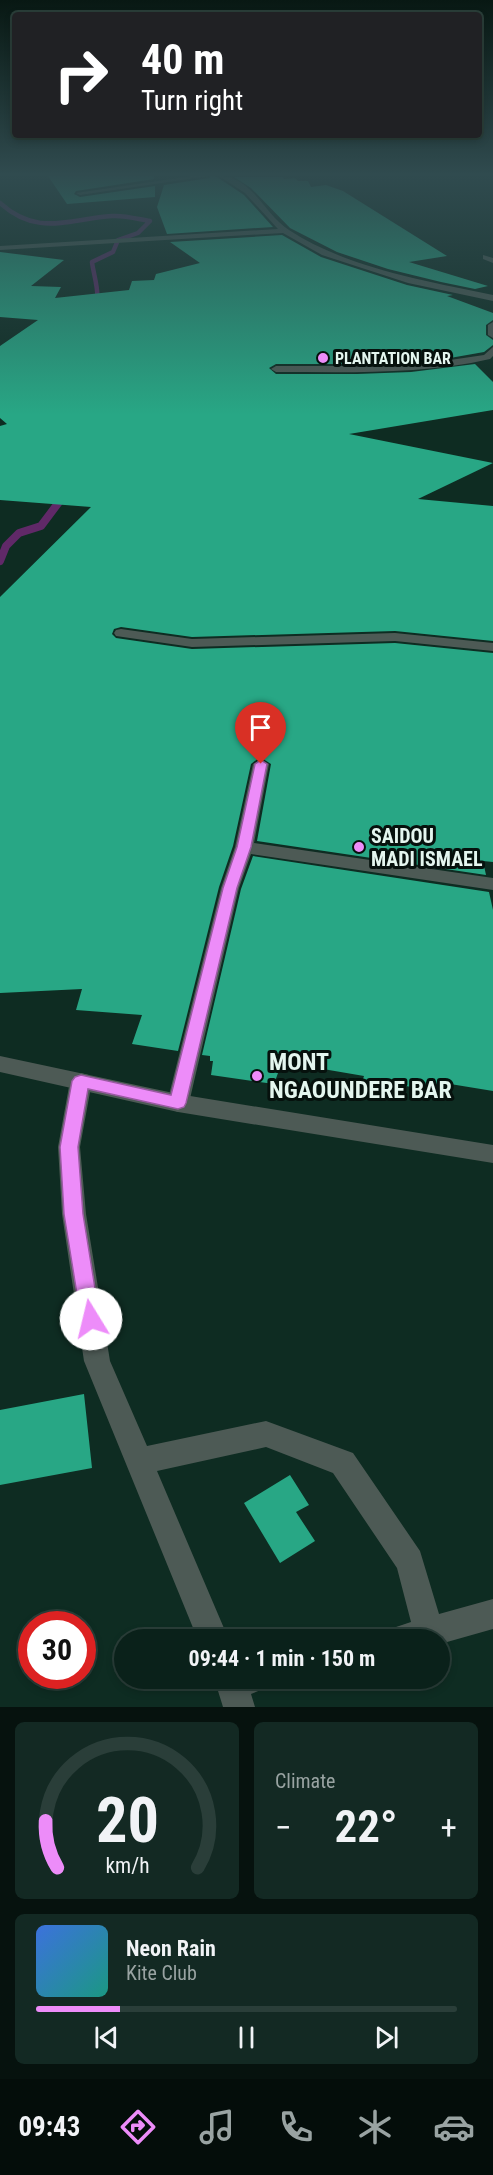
<!DOCTYPE html>
<html lang="en">
<head>
<meta charset="utf-8">
<style>
	:root { --surface:#0a211a; --page:#132923; --text:#f1f3f6; --muted:#99a3a2; --line:#2a3e39; --accent:#ed8cf9 }
	body { margin:0; font-family:"Roboto Condensed",sans-serif; background:var(--page); color:var(--text); height:100vh; display:flex; flex-direction:column; font-size:22px; white-space:nowrap }
	* { box-sizing:border-box; margin:0 }
	p { font-size:20px; color:var(--muted) }
	.icon { flex:none; width:33px; height:33px; fill:none; stroke:currentColor; stroke-width:2; stroke-linecap:round; stroke-linejoin:round }
	.map { position:relative; height:1707px; overflow:hidden }
	.details { display:flex; flex-direction:column; gap:15px; padding:15px; background:#06120e; flex:1 }
	.details>* { flex:none }
	.banner { position:absolute; left:12px; top:12px; width:470px; height:126px; border-radius:6px; box-shadow:0 3px 9px #0003,0 0 0 2px var(--line); background:#202124; color:#fff; overflow:hidden }
	.speed { position:absolute; left:18px; top:1611px; display:flex; gap:12px; font-size:30px; font-weight:700; text-align:center }
	.speed>* { display:grid; place-content:center; width:78px; height:78px; border-radius:50%; background:var(--surface); box-shadow:0 3px 9px #0003,0 0 0 2px var(--line); line-height:1 }
	.speed .limit { border:9px solid #d22; background:#fff; color:#111 }
	.pin { position:absolute; display:grid; place-items:center; width:51px; height:51px; color:#fff; margin:-62px -26px; border-radius:50% 50% 50% 0; rotate:-45deg; box-shadow:0 0 6px #0007 }
	.pin .icon { rotate:45deg }
	.me { position:absolute; width:66px; margin:-33px; rotate:351deg; stroke-linejoin:round; filter:drop-shadow(0 0 4px #0008) }
	.turn { display:flex; align-items:center; gap:21px; height:126px; padding:0 30px; font-size:27px }
	.turn .icon { width:78px; height:78px; stroke-width:2.5 }
	.turn b { display:block; font-size:42px; line-height:51px }
	.big { font-size:45px; font-weight:700; line-height:1.1 }
	.details .tile { flex:1; display:flex; flex-direction:column; justify-content:center; gap:9px; min-width:0; padding:0 21px; border-radius:9px; background:var(--page) }
	.details .dial { align-items:center; gap:0 }
	.dial svg { height:156px; overflow:visible; fill:none; stroke:var(--line); stroke-width:7; stroke-linecap:round; text-anchor:middle }
	.dial text { fill:var(--text); stroke:none }
	.song { display:flex; align-items:center; gap:18px }
	.cover { width:72px; height:72px; border-radius:9px; background:linear-gradient(135deg,hsl(220 70% 55%),hsl(170 70% 35%)) }
	.played { height:6px; border-radius:3px; background:linear-gradient(90deg,var(--accent) 20%,var(--line) 20%) }
	.keys { display:flex; justify-content:space-around; direction:ltr }
	.heat { display:flex; justify-content:space-between; align-items:center; font-size:33px; direction:ltr }
	.details .tiles { flex:1; display:grid; gap:15px; grid-template-columns:1fr 1fr }
	.tile:last-child { grid-column:span 2 }
	.trip { position:absolute; left:114px; top:1629px; width:336px; height:60px; border-radius:30px; background:var(--surface); box-shadow:0 3px 9px #0003,0 0 0 2px var(--line); font-weight:700; line-height:60px; text-align:center }
	.dock { display:flex; height:96px; justify-content:space-around; align-items:center; background:#040d0a; color:var(--muted) }
	.dock .icon { width:42px; height:42px }
	.dock .active { color:var(--accent) }
	.dock b { font-size:27px; color:var(--text) }
	.map>svg:first-child { display:block }
</style>
</head>
<body>
<div class="map">
<svg width="493" height="1707" viewBox="0 0 493 1707">
	<rect width="100%" height="100%" fill="#0e2c22"/>
	<g fill="none" stroke-linecap="round" stroke-linejoin="round">
		<path stroke="#602968" stroke-width="4.5" d="M0,203C37,237 68,219 112,216C124,215 138,219 150,221L138,233L118,240L113,252L92,262C93,272 99,290 97,299"/>
		<path stroke="#602968" stroke-width="6" d="M93,306L97,297"/>
		<path stroke="#602968" stroke-width="8" d="M0,561L6,546L19,533L41,526L65,494"/>
	</g>
	<path fill="#28a785" d="M48,176H154V179L76,191L74,194L80,197L155,186V197L67,204Z
		M211,176L217,177L244,195L273,227L167,234L157,207L164,185L209,178Z
		M234,177H283L284,179L295,178L298,181H308L311,187L326,185L343,191L447,256L409,262L488,286L475,289L441,282L388,269L337,252L290,228L251,188Z
		M282,235L321,257L407,285L453,295L447,296L493,313V320L486,325V335L493,340V345L484,352L450,358L368,364H276L269,368L276,374H357L411,372L475,364L493,382V410L349,434L493,463L418,499L493,506V641L395,631L192,637L121,627L114,629L112,634L116,638L192,649L395,643L493,653V862L483,861L486,875L257,841L271,764L260,757L251,764L233,846L219,887L178,1051L132,1044L142,1015L76,1010L82,989L0,993V597L91,507L0,500V426L7,424L0,418V346L38,320L0,317V252L64,260L31,286L61,287L55,298L129,290L132,281L154,280L156,274L200,263L170,242Z
		M253,856L489,892L493,910V1091L438,1082L436,1091L363,1079L364,1076L282,1062L274,1084L211,1075L213,1061H210V1056L202,1055L241,889Z
		M84,1394L92,1468L0,1485V1410Z
		M290,1475L309,1505L296,1512L315,1541L280,1563L244,1503Z"/>
	<g fill="none" stroke-linecap="round" stroke-linejoin="round">
		<path fill="#4d5a55" fill-rule="evenodd" d="M192,176H209L80,195L76,193Z
			M219,176C252,176 265,215 289,230C347,268 426,281 493,295V301L408,283L322,255L283,233L0,250V246L278,229L245,193Z
			M483,255L493,258V263L483,259Z
			M493,322V338L488,335V325Z
			M493,347V356L490,359C421,375 347,372 276,372L271,369L276,366H368L450,360L484,355Z
			M121,629L192,639L395,633L493,643V651L395,641L192,647L116,636L114,633L116,630Z
			M261,759L269,764L254,843L493,878V890L251,854L239,888L189,1103L186,1109L178,1112L170,1109L167,1103L221,888L235,847L253,764Z
			M81,1073L89,1075L92,1081L80,1147L86,1214L110,1361L147,1446L266,1421L353,1453L420,1551L439,1614L493,1599V1629L440,1644V1640H386L390,1629L411,1622L397,1568L333,1473L266,1447L157,1471L229,1640H198L84,1361L62,1214L58,1147L70,1081L73,1075Z
			M214,1678H268L263,1689L251,1694L255,1707H223Z"/>
		<path fill="#4d5a55" fill-rule="evenodd" d="M0,1056L178,1094L493,1145V1163L178,1112L0,1072Z"/>
	</g>
	<linearGradient id="sky" x2="0" y2="1"><stop stop-color="#081813"/><stop offset="0.42" stop-color="#304b4f"/><stop offset="1" stop-color="#304b4f" stop-opacity="0"/></linearGradient>
	<rect width="493" height="415" fill="url(#sky)"/>
	<path fill="#ed8cf9" stroke="#9a5ba2" stroke-width="1.5" d="M261,760L267,764L251,847L237,888L186,1103L184,1107L178,1109L88,1089L78,1147L83,1214L100,1319L97,1325L91,1328L84,1325L81,1319L64,1214L60,1147L72,1081L75,1077L81,1075L171,1095L223,888L237,847L255,764Z"/>
	<g fill="#ed8cf9" stroke="#06110d" stroke-width="2">
		<circle cx="323" cy="358" r="6"/>
		<circle cx="359" cy="847" r="6"/>
		<circle cx="257" cy="1076" r="6"/>
	</g>
	<g text-anchor="middle" stroke-width="6" stroke-linejoin="round" paint-order="stroke">
		<g font-size="16" font-weight="bold" fill="#e4f6ef" stroke="#06110d" text-anchor="start">
			<text x="335" y="364">PLANTATION BAR</text>
		</g>
		<g font-size="20" font-weight="bold" fill="#e4f6ef" stroke="#06110d" text-anchor="start">
			<text x="371" y="843">SAIDOU<tspan x="371" dy="23">MADI ISMAEL</tspan></text>
		</g>
		<g font-size="24" font-weight="bold" fill="#e4f6ef" stroke="#06110d" text-anchor="start">
			<text x="269" y="1070">MONT<tspan x="269" dy="28">NGAOUNDERE BAR</tspan></text>
		</g>
	</g>
</svg>
<div class="speed"><div class="limit">30</div></div>
<div class="pin" style="left:261px;top:764px;background:#d93025"><svg class="icon" aria-label="arrive" viewBox="0 0 24 24"><path d="M6 21V4h12l-3 4 3 4H6"/></svg></div>
<svg class="me" style="left:91px;top:1319px" viewBox="-20 -20 40 40"><circle r="19" fill="#fff"/><path d="M0-13L10 11 0 6-10 11z" fill="#ed8cf9"/></svg>
<div class="trip">09:44 · 1 min · 150 m</div>
<div class="banner">
<div class="turn"><svg class="icon" aria-label="right" viewBox="0 0 24 24"><path d="M7 20v-9h11M14 6l5 5-5 5"/></svg><div><b>40 m</b>Turn right</div></div>
</div>
</div>
<section class="details">
<div class="tiles">
<div class="tile dial"><svg viewBox="0 0 100 80">
<path d="M14 69A42 42 0 1 1 86 69"/>
<path d="M14 69A42 42 0 0 1 8 45" stroke="#ed8cf9"/>
<text x="50" y="56" font-size="32" font-weight="700">20</text>
<text x="50" y="72" font-size="11">km/h</text>
</svg></div>
<div class="tile"><p>Climate</p>
<div class="heat"><a>−</a><b class="big">22°</b><a>+</a></div>
</div>
<div class="tile">
<div class="song"><i class="cover"></i><div><b>Neon Rain</b><p>Kite Club</p></div></div>
<div class="played"></div>
<div class="keys"><svg class="icon" aria-label="previous" viewBox="0 0 24 24"><path d="M18 5L8 12l10 7zM5 5v14"/></svg><svg class="icon" aria-label="pause" viewBox="0 0 24 24"><path d="M8 5v14M16 5v14"/></svg><svg class="icon" aria-label="next" viewBox="0 0 24 24"><path d="M6 5l10 7-10 7zM19 5v14"/></svg></div>
</div>
</div>
</section>
<nav class="dock">
<b>09:43</b>
<svg class="icon active" aria-label="directions" viewBox="0 0 24 24"><path d="M12 3l9 9-9 9-9-9zM9 14v-3h6M13 9l2 2-2 2"/></svg>
<svg class="icon" aria-label="music" viewBox="0 0 24 24"><path d="M9 18V5l10-2v13"/><circle cx="6" cy="18" r="3"/><circle cx="16" cy="16" r="3"/></svg>
<svg class="icon" aria-label="phone" viewBox="0 0 24 24"><path d="M5 4h4l2 5-3 2q2 4 5 5l2-3 5 2v4C11 20 4 13 5 4z"/></svg>
<svg class="icon" aria-label="climate" viewBox="0 0 24 24"><path d="M12 3v18M4 7l16 10M4 17L20 7"/></svg>
<svg class="icon" aria-label="car" viewBox="0 0 24 24"><path d="M5 17H2v-5l4-1 3-4h7l3 4 3 1v5h-3M9 17h6M6 11h13"/><circle cx="7" cy="17" r="2"/><circle cx="17" cy="17" r="2"/></svg>
</nav>
</body>
</html>
